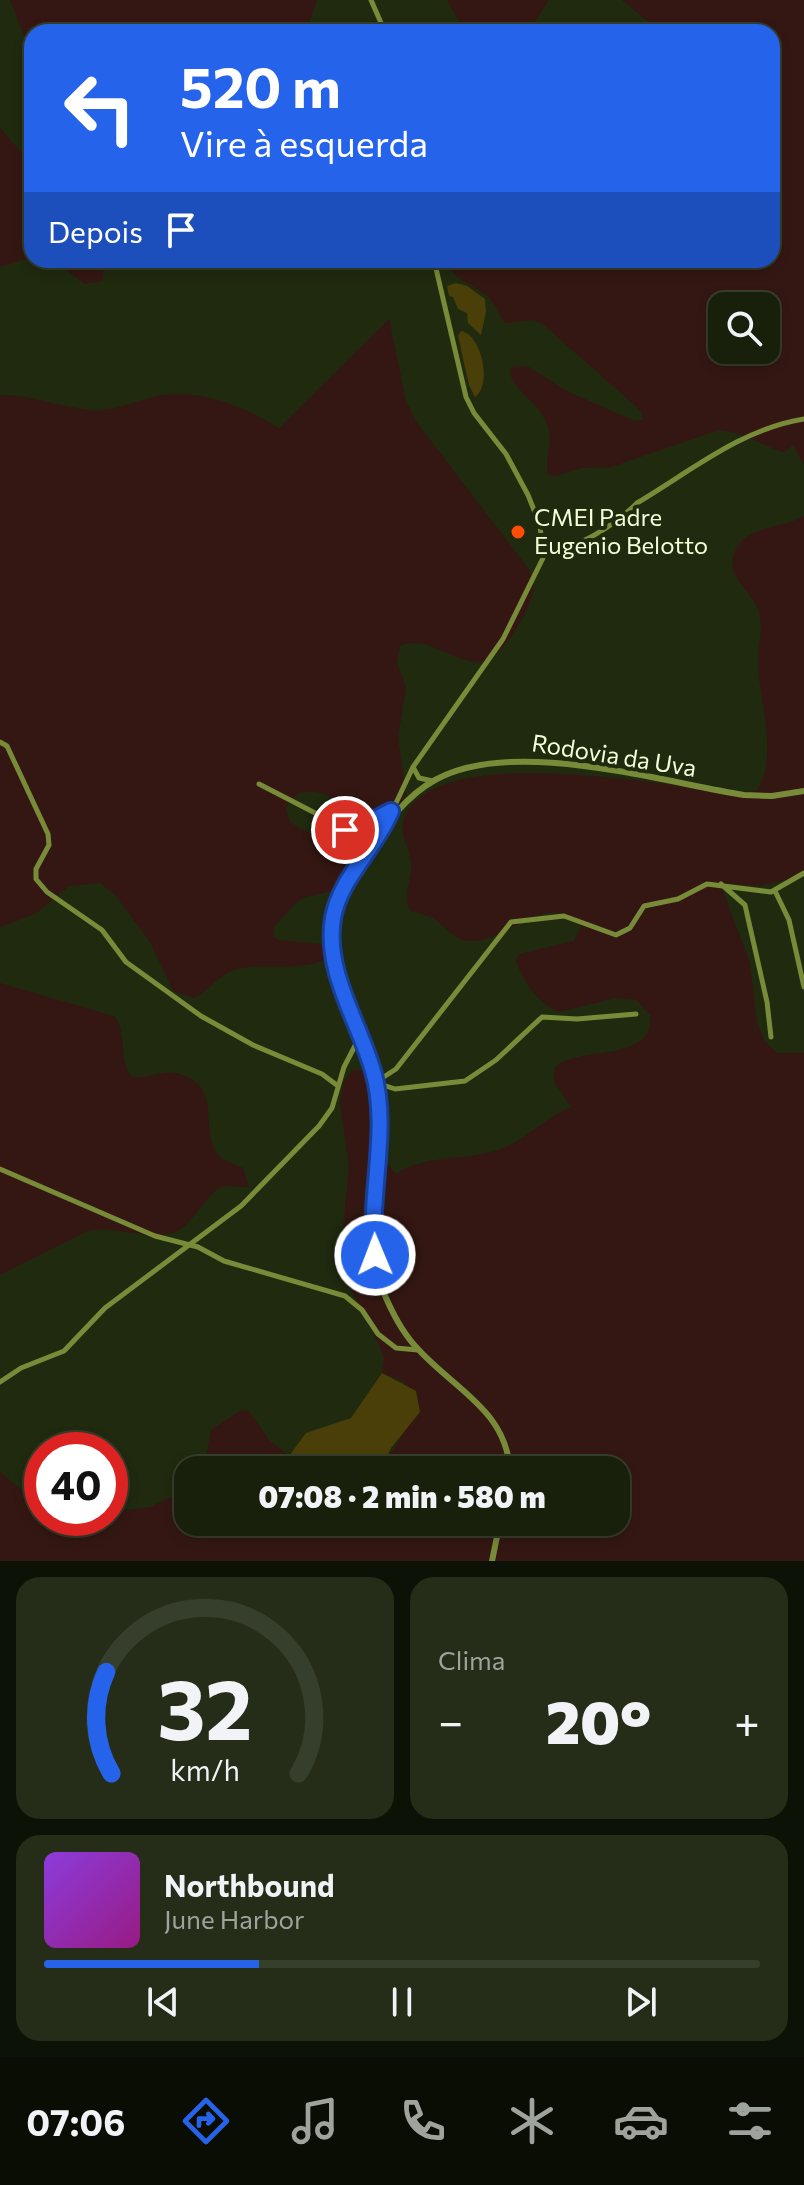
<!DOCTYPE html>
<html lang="pt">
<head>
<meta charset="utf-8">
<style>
	:root { --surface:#18200b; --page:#252d19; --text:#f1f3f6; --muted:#9fa39d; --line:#363e2c; --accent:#2563eb }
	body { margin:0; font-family:Commissioner,sans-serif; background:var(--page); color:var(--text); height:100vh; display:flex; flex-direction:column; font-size:30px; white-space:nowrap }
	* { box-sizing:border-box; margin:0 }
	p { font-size:26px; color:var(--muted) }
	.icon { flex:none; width:44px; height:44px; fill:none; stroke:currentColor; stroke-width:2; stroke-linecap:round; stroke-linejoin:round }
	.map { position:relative; height:1561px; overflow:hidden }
	.side { display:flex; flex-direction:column; gap:16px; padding:16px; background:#0d1206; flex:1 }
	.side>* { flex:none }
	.hud { position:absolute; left:24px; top:24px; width:756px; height:244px; border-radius:24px; box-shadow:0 4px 12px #0003,0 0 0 2px var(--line); background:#2563eb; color:#fff; overflow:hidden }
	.controls { position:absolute; left:708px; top:292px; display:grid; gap:16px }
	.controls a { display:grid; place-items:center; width:72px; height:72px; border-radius:16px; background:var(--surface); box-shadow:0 4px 12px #0003,0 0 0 2px var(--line); font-size:40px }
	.speed { position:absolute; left:24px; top:1432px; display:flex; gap:16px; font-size:40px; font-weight:700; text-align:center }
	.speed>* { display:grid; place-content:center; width:104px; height:104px; border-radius:50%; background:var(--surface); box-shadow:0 4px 12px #0003,0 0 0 2px var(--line); line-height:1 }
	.speed .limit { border:12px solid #d22; background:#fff; color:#111 }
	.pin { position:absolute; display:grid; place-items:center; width:68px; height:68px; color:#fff; margin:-34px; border:4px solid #fff; border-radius:50%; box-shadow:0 2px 8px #0007 }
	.me { position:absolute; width:88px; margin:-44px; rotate:359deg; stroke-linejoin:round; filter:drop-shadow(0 0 6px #0008) }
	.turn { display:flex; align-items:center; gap:28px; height:168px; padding:0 24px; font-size:36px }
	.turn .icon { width:104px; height:104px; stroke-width:2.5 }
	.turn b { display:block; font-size:56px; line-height:68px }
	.then { display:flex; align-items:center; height:76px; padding:0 24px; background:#0003; gap:16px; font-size:30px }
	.big { font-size:60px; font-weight:800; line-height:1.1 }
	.side .tile { flex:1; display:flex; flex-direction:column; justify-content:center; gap:12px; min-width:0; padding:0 28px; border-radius:24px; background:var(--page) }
	.side .dial { align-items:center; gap:0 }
	.dial svg { height:208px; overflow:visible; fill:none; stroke:var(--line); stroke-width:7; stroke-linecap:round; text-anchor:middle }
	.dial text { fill:var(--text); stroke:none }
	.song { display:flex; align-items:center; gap:24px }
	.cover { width:96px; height:96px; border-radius:12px; background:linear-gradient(135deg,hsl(270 70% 55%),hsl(310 70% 35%)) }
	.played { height:8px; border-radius:4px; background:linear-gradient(90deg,var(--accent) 30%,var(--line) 30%) }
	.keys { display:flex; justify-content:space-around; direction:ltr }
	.heat { display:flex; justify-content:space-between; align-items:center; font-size:44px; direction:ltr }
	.side .tiles { flex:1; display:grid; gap:16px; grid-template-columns:1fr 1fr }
	.tile:last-child { grid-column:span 2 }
	.trip { position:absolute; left:174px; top:1456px; width:456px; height:80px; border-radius:24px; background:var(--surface); box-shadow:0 4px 12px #0003,0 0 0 2px var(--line); font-weight:800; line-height:80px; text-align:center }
	.tabs { display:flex; height:128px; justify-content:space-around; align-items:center; background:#0a0d04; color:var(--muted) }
	.tabs .icon { width:56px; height:56px }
	.tabs .active { color:var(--accent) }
	.tabs b { font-size:36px; color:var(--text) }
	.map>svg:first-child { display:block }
</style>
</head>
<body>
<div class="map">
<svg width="804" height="1561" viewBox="0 0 804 1561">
	<rect width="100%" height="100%" fill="#202a0f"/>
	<path fill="#341712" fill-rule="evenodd" d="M10,0H317L309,23L313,32H32V57Z
		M447,0H549L534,23L535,32H465Z
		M622,0H804V465L793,445L785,452L779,451L740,434L719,430L611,467L582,468L556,476L548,475C543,451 559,441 541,413C533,399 506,384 511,367L527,366L569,392L635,421L643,420L642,412L545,326L534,320L505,323C498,314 495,302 486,295C470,283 453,279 445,260H772V32H661ZM722,306H766V350H722Z
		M0,127L22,154L32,147V257L0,267Z
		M53,260H104L103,281L85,284Z
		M389,319L406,401L415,420L528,568C532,577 535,583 533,593C528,614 505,652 485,662C456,666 428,633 400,646L397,662L406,688L398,737L406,795L389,819L365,825C342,809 331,786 299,793L286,807L290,822C313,840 348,835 358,867L347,888L305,897L296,903L274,927L273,936L278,940L323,944L329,953L324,960C298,971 269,964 242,968C221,971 212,989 194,998L173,991L150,942L116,896L100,883L69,886L35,914L0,927V395C32,395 60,407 91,410C114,412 135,401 157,396C199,388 243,406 279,428Z
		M804,516V876L760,886L720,883L750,963L757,1022L764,1041L777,1053H804V1561H0V1472L42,1507V1518H110V1512L150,1507L188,1489V1522H616V1470H381L402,1435L405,1382L382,1373L384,1358L379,1345L346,1280L343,1229L349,1166L340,1104L343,1083L352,1070H369C390,1089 381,1131 381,1157L396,1174C423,1155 463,1160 495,1151C523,1143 544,1118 571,1107L554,1082L555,1067C581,1045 655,1063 650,1015L636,1000L616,998L559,1012C539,1004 522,981 516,960L519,954L574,941L581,926C546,888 508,943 470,941C453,940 447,927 434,919C427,915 418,913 410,911C401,895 413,880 411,863C410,848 397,832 405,816C439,740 670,787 738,793L756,791C781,759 757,694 758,659C758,644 763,631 760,616C755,590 719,576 738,546C751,525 785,528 804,516Z
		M0,983L114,1016C129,1034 117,1060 132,1077C147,1079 161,1070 176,1073C223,1084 200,1124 216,1152C222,1161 233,1164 243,1168L249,1187L224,1186L216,1190C204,1202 195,1217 182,1228C160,1245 116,1225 88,1231L0,1275Z
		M242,1410L250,1412L269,1440L289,1456L266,1470H204L211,1430Z"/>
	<path fill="#4a3f08" d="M456,283L467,286L485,299L486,312L481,335L468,323L467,313L458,309L453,297L449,296L447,286Z
		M461,331C481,334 493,384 475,397L469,385L458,336Z
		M382,1373L416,1391L420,1412L391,1448L381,1470H266L289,1456L306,1433L351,1418Z"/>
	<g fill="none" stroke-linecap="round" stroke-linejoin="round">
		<path stroke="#788b38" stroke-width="5" d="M371,0L385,32
			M544,550C575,552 616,524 637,503C691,471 741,429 804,419
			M0,742L7,746L48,834L49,845L36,869V879L47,892L102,930L126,962L201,1016L253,1045L322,1074L338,1086
			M413,767L419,778L433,781
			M259,784L350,831L390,811
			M387,822L413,767L503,639L543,558L540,525L528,495L506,454L474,413L466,397L434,260
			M721,884L745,905L767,1002L771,1037
			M775,891L789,920L804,987
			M376,1082L396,1069L511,922L564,916L616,935L630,928L644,906L678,899L707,884L771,892L804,873
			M377,1083L395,1089L465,1081L496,1060L542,1017L577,1019L636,1014
			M0,1169L155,1236L198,1247L224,1261L345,1296L362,1310L378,1334L396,1348L418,1350
			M0,1382L21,1368L64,1351L105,1308L241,1206L319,1126L332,1108L344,1067L360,1036"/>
		<path stroke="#788b38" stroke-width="6" d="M510,1470C506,1410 454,1389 418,1349C404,1335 394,1316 386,1298C356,1228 390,1153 376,1082C367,1035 335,992 332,943C329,908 350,878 369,849C387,823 406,796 435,780C512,737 657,781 744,795L772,796L804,791
			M492,1561L500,1522"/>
	</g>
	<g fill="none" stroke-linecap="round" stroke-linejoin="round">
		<defs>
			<path id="route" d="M345,830H354L391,811C376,848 340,878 333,918C324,971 359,1022 373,1071C390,1129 368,1195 375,1255"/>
		</defs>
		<use href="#route" stroke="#184099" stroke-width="20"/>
		<use href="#route" stroke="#2563eb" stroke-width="14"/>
	</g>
	<circle fill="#ff4e04" stroke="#202a0f" stroke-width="3" cx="518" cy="532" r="8"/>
	<g text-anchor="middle" stroke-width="8" stroke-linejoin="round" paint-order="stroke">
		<g font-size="24" fill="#f3ffd8" stroke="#202a0f" text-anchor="start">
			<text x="534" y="526">CMEI Padre<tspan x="534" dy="28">Eugenio Belotto</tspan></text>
		</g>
		<g font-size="24" fill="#f3ffd8" stroke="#202a0f">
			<text transform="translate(614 756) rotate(9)" y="8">Rodovia da Uva</text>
		</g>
	</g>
</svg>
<div class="controls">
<a><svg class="icon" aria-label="search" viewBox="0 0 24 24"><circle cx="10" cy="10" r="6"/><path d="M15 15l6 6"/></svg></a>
</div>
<div class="speed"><div class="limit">40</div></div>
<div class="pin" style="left:345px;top:830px;background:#d93025"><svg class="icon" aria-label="arrive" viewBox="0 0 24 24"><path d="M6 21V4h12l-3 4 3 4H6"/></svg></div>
<svg class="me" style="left:375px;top:1255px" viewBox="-20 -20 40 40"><circle r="17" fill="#2563eb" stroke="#fff" stroke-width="3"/><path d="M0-11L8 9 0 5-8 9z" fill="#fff"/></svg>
<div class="trip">07:08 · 2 min · 580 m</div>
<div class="hud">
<div class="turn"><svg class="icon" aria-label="left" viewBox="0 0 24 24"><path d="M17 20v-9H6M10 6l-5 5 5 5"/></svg><div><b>520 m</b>Vire à esquerda</div></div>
<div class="then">Depois<svg class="icon" aria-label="arrive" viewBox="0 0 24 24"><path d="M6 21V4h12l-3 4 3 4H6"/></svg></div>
</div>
</div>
<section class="side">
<div class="tiles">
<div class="tile dial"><svg viewBox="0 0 100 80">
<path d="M14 69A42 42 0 1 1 86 69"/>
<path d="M14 69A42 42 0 0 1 12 30" stroke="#2563eb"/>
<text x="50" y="56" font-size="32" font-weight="700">32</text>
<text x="50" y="72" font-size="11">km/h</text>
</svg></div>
<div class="tile"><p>Clima</p>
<div class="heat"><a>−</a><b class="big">20°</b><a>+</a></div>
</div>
<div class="tile">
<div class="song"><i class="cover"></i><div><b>Northbound</b><p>June Harbor</p></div></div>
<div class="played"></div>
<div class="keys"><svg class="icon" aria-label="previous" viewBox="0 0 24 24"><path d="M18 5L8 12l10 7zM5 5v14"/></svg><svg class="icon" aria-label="pause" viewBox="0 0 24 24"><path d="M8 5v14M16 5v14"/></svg><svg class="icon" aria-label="next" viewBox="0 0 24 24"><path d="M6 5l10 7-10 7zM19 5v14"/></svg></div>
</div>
</div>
</section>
<nav class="tabs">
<b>07:06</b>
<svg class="icon active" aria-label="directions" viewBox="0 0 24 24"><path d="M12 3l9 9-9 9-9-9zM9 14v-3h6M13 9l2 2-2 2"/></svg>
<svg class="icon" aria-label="music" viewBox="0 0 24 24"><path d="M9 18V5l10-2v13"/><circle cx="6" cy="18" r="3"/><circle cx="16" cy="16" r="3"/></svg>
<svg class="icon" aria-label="phone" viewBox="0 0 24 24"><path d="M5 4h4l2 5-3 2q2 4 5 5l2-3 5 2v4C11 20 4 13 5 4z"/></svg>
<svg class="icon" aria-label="climate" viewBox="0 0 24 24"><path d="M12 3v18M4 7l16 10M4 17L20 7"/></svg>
<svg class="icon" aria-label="car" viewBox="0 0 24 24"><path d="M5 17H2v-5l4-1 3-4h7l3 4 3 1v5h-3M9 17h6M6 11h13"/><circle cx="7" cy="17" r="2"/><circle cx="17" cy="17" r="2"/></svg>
<svg class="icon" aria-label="filters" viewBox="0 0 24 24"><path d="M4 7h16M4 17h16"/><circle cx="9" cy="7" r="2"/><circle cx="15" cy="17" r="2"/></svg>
</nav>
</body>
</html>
